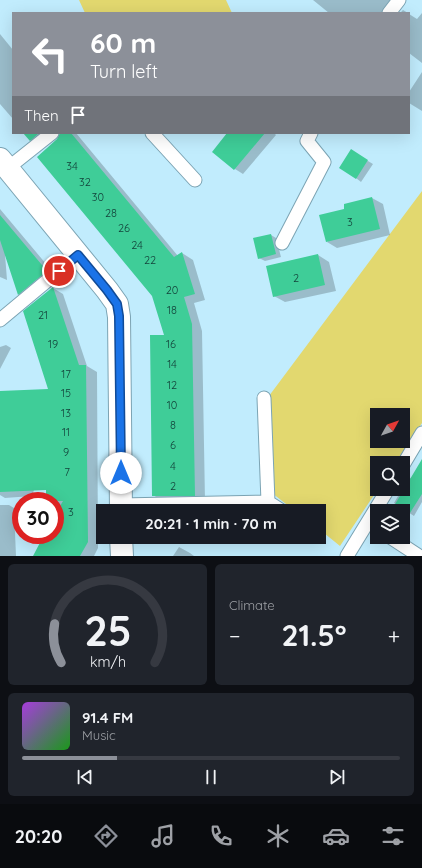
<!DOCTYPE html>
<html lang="en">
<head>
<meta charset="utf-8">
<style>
	:root { --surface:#171b24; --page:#20242c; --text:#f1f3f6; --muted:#9ea1a6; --line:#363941; --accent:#8c9099 }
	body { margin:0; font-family:Quicksand,sans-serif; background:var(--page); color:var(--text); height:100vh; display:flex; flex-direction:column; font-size:15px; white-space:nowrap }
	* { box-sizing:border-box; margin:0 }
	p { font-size:13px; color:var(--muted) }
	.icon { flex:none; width:22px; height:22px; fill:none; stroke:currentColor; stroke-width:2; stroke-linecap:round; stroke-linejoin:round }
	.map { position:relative; height:556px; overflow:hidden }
	.panel { display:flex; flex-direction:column; gap:8px; padding:8px; background:#0d0f14; flex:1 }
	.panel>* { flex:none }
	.hud { position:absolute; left:12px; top:12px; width:398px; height:122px; border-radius:0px; box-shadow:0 4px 16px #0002; background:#8c9099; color:#fff; overflow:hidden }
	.needle { width:26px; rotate:50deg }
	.tools { position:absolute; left:370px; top:408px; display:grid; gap:8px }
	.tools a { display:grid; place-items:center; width:40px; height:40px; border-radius:0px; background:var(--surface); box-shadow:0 4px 16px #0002; font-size:20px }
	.speed { position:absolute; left:12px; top:492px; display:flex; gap:8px; font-size:20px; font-weight:700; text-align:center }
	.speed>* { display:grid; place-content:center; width:52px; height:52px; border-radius:50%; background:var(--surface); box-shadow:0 4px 16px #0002; line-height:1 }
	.speed .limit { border:6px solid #d22; background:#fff; color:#111 }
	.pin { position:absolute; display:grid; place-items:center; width:34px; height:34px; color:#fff; margin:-17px; border:2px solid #fff; border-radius:50%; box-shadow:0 1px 4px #0007 }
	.me { position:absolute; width:44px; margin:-22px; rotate:0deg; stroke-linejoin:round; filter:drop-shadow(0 0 3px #0008) }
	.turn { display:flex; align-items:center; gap:14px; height:84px; padding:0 12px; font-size:18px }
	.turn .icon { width:52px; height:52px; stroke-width:2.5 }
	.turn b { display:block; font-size:28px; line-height:34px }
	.then { display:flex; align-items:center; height:38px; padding:0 12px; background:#0003; gap:8px; font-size:15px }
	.big { font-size:30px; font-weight:700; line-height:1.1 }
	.panel .card { flex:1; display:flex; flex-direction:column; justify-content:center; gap:6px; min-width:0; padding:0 14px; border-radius:6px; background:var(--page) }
	.panel .dial { align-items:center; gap:0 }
	.dial svg { height:104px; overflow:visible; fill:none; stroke:var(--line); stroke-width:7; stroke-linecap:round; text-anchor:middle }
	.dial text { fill:var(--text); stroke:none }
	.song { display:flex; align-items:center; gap:12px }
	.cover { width:48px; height:48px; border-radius:6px; background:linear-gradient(135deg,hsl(280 70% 55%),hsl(120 70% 35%)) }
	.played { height:4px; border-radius:2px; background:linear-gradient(90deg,var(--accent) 25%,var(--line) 25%) }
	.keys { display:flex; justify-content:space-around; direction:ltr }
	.heat { display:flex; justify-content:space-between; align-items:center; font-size:22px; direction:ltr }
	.panel .tiles { flex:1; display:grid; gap:8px; grid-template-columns:1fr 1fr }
	.card:last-child { grid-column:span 2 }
	.trip { position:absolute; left:96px; top:504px; width:230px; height:40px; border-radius:0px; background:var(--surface); box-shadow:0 4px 16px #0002; font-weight:700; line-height:40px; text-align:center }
	.tabs { display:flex; height:64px; justify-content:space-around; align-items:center; background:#090b0e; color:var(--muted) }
	.tabs .icon { width:28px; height:28px }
	.tabs .on { color:var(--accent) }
	.tabs b { font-size:18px; color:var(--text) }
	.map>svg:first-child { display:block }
</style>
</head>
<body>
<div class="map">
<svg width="422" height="556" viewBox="0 0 422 556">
	<rect width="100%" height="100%" fill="#c1ecfd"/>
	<path fill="#e2d86f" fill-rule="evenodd" d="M79,0H226L232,13H85Z
		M422,191V423L395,463H377L378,489L340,546L319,529V511H295L263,486L260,408ZM377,415H403V441H377Z"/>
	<path fill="#0003" d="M313,0H392L394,13H329Z
		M403,10L408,13H400Z
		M422,13V63L409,53V14L417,19Z
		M0,34L13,50V119L0,104Z
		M422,72V111L409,103V92Z
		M24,133H59L41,146L30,140Z
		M60,133H76L178,256L182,253L193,260L205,300L194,303L202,331L205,501L164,502L153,495L165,336L153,295L58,140Z
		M229,133H274L276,135L243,174L235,169Z
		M356,154L373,164L361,182L356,178Z
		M372,198L383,204L390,235L337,248L327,242Z
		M0,209L57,277L29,300L19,294L5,254L7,280L0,277Z
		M271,235L276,238L281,257L265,261L259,258Z
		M318,255L329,262L336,291L285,302L274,296Z
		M53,288L63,294L87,366L97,372L98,548L94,556H34L47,535H55V501H47L46,454L32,496L5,498L0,495V392L49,390Z
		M6,345L11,348L0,369V347Z
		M409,477L422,485V502L414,516L394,503Z
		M0,505H9L14,508L16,556H0Z
		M179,547L190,553L194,556H173Z"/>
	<path fill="#3fcd98" d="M23,133H39L30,141Z
		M60,133H71L174,257L182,252L195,294L184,297L192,324L195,496H152L150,335H164L152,296L37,157L57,139Z
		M227,133H265L234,170L212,152Z
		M351,149L368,160L356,179L339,168Z
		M372,197L380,229L326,242L319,215L344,209V204Z
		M0,215L47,271L18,295L0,240Z
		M271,234L276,254L258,259L253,238Z
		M318,254L325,285L273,297L266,266Z
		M53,287L79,365H86L88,542L80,556H33L44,535H55V515L63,501H46V490L0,492V391L48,389L23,311Z
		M422,459V494L403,524V511H391Z"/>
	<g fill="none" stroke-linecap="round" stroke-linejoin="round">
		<defs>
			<path id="service" d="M389,13L399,0
				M152,133L195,180
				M8,168L52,133
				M282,243L324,162L307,141L311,133
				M0,320L78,255
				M264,398L268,502
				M403,465L422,433
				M121,505L268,502L282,511
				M390,537L419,556
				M347,556L388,489"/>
			<path id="minor" d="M0,159L107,290L117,304L119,317L121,511
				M121,537L122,556"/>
		</defs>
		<use href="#service" stroke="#7ca4b4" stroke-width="15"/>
		<use href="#minor" stroke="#7ca4b4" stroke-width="24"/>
		<use href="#service" stroke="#fff" stroke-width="13"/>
		<use href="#minor" stroke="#fff" stroke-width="22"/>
	</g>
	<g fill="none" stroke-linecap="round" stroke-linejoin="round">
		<defs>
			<path id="route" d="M59,271L78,255L107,290L117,304L119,316L121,473"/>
		</defs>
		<use href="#route" stroke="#114b97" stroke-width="10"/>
		<use href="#route" stroke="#1a73e8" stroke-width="7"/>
	</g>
	<g text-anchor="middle" stroke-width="3.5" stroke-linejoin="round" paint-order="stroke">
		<g font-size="11" fill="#13423a">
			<text x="72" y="170">34</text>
			<text x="85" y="186">32</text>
			<text x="98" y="201">30</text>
			<text x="111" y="217">28</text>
			<text x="350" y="226">3</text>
			<text x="124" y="232">26</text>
			<text x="137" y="249">24</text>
			<text x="150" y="264">22</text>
			<text x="296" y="282">2</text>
			<text x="172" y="294">20</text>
			<text x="172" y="314">18</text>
			<text x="43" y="319">21</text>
			<text x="53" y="348">19</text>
			<text x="171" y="348">16</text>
			<text x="172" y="368">14</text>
			<text x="66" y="378">17</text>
			<text x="172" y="389">12</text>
			<text x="66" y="397">15</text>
			<text x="172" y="409">10</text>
			<text x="66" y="417">13</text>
			<text x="173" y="429">8</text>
			<text x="66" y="436">11</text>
			<text x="173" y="449">6</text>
			<text x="66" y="456">9</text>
			<text x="173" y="470">4</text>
			<text x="67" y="476">7</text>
			<text x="173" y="490">2</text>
			<text x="71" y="516">3</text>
		</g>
	</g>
</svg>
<div class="tools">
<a><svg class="needle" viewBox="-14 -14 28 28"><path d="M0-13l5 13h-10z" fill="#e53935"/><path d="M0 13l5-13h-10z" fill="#9ea1a6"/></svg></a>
<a><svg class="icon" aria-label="search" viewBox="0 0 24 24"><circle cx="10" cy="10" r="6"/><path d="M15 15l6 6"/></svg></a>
<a><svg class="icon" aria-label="layers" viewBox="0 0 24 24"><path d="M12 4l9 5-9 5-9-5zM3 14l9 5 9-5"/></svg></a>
</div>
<div class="speed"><div class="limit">30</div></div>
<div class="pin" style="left:59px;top:271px;background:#d93025"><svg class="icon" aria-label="arrive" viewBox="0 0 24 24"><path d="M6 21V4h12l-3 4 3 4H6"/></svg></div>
<svg class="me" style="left:121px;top:473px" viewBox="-20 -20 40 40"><circle r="19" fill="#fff"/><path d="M0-13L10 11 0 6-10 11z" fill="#1a73e8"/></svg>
<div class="trip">20:21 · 1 min · 70 m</div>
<div class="hud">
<div class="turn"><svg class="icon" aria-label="left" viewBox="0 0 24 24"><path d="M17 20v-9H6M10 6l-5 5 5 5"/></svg><div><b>60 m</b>Turn left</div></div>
<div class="then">Then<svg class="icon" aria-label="arrive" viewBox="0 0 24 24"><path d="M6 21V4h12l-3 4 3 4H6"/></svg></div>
</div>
</div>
<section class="panel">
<div class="tiles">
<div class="card dial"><svg viewBox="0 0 100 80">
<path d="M14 69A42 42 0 1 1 86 69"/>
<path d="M14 69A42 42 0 0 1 9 39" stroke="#8c9099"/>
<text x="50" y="56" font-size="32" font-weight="700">25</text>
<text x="50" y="72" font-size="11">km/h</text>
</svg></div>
<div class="card"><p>Climate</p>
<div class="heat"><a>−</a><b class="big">21.5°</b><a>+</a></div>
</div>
<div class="card">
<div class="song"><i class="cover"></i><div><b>91.4 FM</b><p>Music</p></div></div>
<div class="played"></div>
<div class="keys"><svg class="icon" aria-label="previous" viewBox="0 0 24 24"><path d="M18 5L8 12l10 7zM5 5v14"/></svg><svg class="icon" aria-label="pause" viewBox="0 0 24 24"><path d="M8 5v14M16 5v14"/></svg><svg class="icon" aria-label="next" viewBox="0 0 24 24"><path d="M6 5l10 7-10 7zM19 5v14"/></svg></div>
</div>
</div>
</section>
<nav class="tabs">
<b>20:20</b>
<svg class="icon on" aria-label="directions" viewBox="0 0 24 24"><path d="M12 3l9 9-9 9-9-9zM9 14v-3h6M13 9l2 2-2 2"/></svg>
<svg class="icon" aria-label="music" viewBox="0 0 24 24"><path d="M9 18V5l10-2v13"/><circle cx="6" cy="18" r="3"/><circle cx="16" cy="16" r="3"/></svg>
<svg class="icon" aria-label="phone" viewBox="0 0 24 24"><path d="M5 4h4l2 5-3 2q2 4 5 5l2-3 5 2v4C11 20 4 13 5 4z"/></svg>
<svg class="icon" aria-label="climate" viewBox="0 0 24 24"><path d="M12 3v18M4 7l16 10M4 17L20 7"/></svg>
<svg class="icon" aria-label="car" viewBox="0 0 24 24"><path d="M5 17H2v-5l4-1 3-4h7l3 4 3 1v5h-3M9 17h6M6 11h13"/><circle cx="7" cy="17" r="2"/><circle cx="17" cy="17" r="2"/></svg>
<svg class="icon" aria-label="filters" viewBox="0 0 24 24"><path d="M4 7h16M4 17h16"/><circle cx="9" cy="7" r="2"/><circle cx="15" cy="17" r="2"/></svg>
</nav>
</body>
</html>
